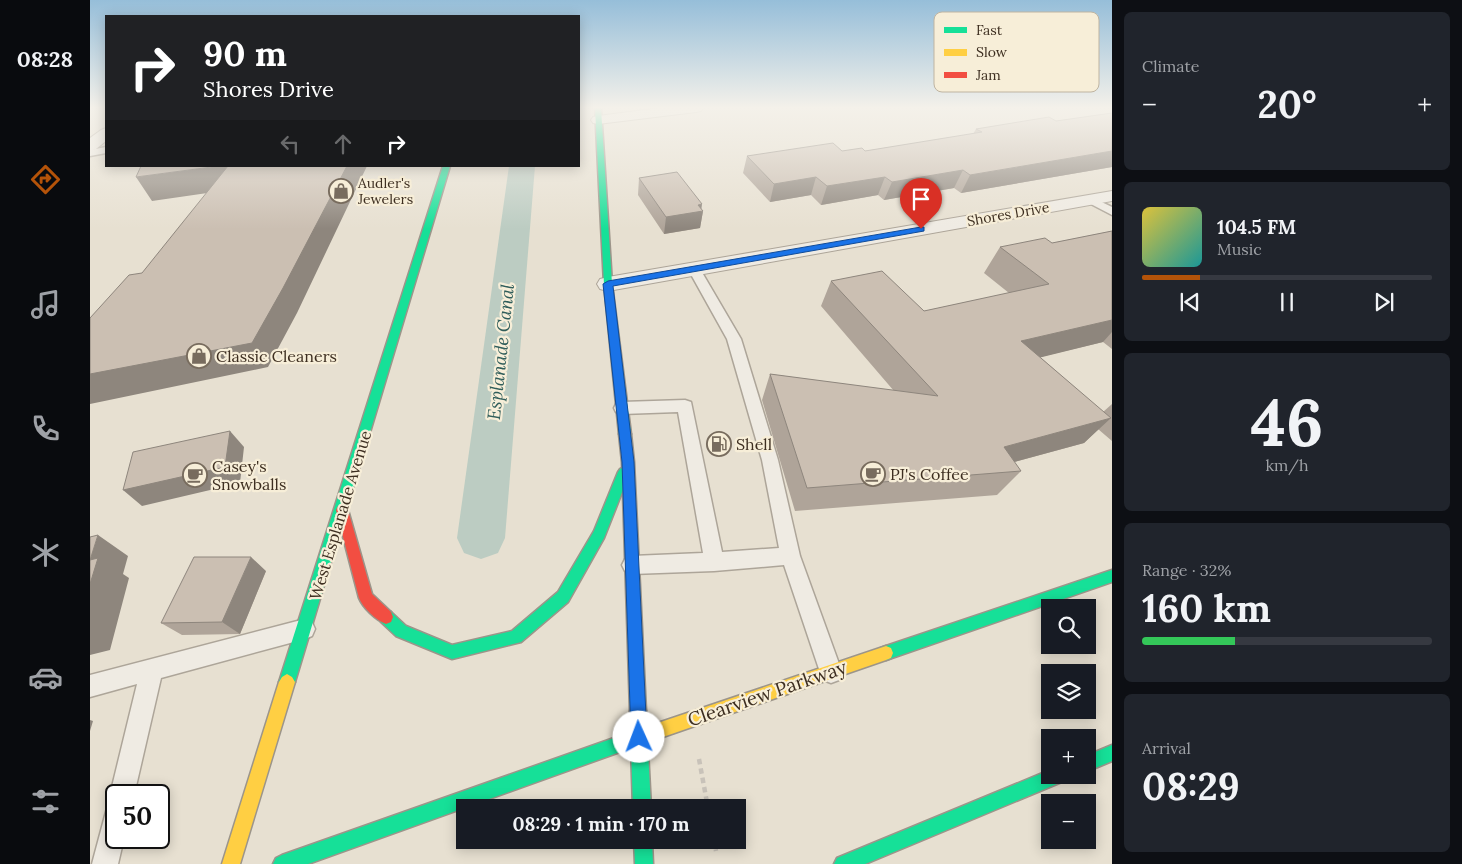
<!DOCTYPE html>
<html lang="en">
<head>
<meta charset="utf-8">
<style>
	:root { --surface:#171b24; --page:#20242c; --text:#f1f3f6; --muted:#9ea1a6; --line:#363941; --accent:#b45309 }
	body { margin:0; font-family:Lora,serif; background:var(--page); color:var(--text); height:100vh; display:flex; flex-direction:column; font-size:19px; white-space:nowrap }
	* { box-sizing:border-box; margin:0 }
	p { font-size:16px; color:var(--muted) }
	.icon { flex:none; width:28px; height:28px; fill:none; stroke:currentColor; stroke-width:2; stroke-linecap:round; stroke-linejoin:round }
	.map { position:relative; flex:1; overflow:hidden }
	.drawer { display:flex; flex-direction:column; gap:12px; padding:12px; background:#0d0f14; width:350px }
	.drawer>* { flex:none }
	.hud { position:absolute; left:15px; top:15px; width:475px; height:152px; border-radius:0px; box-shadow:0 2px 12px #0003; background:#202124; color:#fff; overflow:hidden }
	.tools { position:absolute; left:951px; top:599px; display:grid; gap:10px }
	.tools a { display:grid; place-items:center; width:55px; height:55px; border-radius:0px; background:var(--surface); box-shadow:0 2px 12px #0003; font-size:25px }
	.speed { position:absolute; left:15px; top:784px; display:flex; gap:10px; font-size:25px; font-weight:700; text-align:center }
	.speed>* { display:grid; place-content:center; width:65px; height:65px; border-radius:50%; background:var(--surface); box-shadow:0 2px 12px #0003; line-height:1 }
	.speed .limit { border:2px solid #111; border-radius:8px; background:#fff; color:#111 }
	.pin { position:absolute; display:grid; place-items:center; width:42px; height:42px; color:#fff; margin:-51px -21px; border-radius:50% 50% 50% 0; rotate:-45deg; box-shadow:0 0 5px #0007 }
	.pin .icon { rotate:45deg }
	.me { position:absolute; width:55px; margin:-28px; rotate:358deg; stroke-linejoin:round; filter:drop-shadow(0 0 4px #0008) }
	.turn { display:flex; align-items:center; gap:18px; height:105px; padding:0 15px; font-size:22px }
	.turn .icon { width:65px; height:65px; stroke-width:2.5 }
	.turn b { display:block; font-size:35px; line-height:42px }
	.lanes { display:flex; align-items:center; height:48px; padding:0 15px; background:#0003; justify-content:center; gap:25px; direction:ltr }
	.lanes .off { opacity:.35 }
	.big { font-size:38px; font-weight:800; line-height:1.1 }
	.drawer .widget { flex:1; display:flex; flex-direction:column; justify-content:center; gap:8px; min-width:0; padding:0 18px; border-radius:8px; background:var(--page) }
	.drawer .dial { align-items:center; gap:0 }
	.dial b { font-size:65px; line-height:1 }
	.song { display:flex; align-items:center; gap:15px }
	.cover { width:60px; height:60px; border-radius:8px; background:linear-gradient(135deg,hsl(50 70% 55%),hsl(180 70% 35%)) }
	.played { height:5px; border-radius:2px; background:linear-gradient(90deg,var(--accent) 20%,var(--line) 20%) }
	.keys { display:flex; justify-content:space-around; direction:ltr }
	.heat { display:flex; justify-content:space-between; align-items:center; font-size:28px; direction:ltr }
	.charge { height:8px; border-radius:4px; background:linear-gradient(90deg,#34c759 32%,var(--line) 0) }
	.trip { position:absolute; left:366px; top:799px; width:290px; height:50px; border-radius:0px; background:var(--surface); box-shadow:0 2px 12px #0003; font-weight:800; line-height:50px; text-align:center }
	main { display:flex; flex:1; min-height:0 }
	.dock { display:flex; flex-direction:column; width:90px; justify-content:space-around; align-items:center; background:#090b0e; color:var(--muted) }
	.dock .icon { width:35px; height:35px }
	.dock .selected { color:var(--accent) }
	.dock b { font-size:22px; color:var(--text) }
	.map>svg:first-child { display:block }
</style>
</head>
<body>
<main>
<nav class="dock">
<b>08:28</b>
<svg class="icon selected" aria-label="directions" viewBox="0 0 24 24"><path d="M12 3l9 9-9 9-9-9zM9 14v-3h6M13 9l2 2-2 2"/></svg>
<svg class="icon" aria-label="music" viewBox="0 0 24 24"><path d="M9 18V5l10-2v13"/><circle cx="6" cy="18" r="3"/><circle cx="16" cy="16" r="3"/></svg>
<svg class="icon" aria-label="phone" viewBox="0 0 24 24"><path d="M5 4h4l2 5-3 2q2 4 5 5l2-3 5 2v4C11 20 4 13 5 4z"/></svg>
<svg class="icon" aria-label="climate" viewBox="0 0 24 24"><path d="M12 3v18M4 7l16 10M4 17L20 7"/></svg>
<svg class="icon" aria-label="car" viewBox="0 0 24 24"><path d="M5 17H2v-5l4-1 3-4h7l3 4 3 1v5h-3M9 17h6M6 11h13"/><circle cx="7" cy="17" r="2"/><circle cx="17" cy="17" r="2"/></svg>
<svg class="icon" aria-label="filters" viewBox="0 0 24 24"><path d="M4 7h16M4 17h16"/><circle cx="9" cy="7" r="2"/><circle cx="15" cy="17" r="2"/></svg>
</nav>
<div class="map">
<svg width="1022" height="864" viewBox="0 0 1022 864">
	<rect width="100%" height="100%" fill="#e7e0d1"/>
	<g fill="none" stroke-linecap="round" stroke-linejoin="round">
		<path fill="#bcccc2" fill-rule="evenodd" d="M419,166H445L415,538L408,553L391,559L374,553L367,538Z"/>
		<defs>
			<path id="lane" d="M16,147V153L0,156V150Z
				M1001,197L1022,207V215L997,202L996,200L997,198Z
				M604,265L610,269L651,339L688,460L710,556L752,672L749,680L741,683L733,680L730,672L694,565L624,571L542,574L535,571L532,565L535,559L542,556L613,553L588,412L532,414L526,412L524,408L526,404L532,402L595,400L601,402L632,552L689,548L672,460L637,339L598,269Z
				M215,619L222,622L225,629L222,636L215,639L71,678L44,795H26V838H34L28,864H2L17,808L25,805L20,795L47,684L0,697V675Z"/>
			<path id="street" d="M570,108H613L611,111L606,112L508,124L503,123L501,120L503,117L508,116Z
				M16,128V141L6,149L0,151V138L11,130Z
				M1022,191V201L518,291L510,289L507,284L510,279L518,277Z"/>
			<path id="fast" d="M505,108H511L522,284L541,434L539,437H531L529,434L514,284Z
				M353,166H360L205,682L202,687L197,690L192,687L189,682Z
				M534,467L538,469L540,472L514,538L478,602L431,642L362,659L306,636L291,622L289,617L291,612L296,610L301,612L316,626L362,645L422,631L468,592L504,531L528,472L530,469Z
				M1022,570V582L796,660L791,658L789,653L791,648L796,646Z
				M548,703L554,705L556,711L561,808H543L541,748L218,864H183L186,858L192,855L541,732L540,711L542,705Z
				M1022,745V761L998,771V755Z
				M960,770V775H976L974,781L775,864H744L747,858Z
				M544,840H562L563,864H545Z"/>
			<path id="slow" d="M535,430L539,431L541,434L544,462L556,711L554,717L548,719L542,717L540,711L532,462L529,434L531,431Z
				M796,646L801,648L803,653L801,658L796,660L544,747L538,745L536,739L538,733L544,731Z
				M197,674L202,677L205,682L150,864H132L189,682L192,677Z"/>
			<path id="jam" d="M252,505L256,506L258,510L282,594L301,612L303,617L301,622L296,624C286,620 273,608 269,598L246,510L248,506Z"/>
		</defs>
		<use href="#lane" stroke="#ada599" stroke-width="3"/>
		<use href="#street" stroke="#ada599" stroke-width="2"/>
		<use href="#fast" stroke="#9c958a" stroke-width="3"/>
		<use href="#slow" stroke="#9c958a" stroke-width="3"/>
		<use href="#jam" stroke="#9c958a" stroke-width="3"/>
		<path stroke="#c8c2b9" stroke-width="4.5" stroke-dasharray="5.5 4" stroke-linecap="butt" d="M609,759L618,808
			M624,840L626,851"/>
		<use href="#lane" fill="#efebe3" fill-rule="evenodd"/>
		<use href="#street" fill="#efebe3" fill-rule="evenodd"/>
		<use href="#fast" fill="#16e098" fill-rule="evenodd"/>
		<use href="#slow" fill="#ffcf43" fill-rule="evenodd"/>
		<use href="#jam" fill="#f24e42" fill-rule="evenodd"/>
	</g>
	<path fill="#afa499" d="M1022,113V167L871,193L864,188L794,200L788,195L731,205L721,195L680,202L653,173L657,156L775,151L883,134L886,129L966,121Z
		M549,178L613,211L610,228L574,234L548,195Z
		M1022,231V349L1013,342L950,357L1013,412L1022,404V441L1008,429L994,443L924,462L931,471L907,495L705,511L672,400L680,374L804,391L731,306L741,281L834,311L919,293L894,273L910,247L962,243Z
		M176,571L150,634L92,635L71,623Z"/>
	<path fill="#8e867d" d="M1022,151V167L871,193L880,175Z
		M129,166H140L152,188L62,201L46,177Z
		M257,166H277L207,313L178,367L0,404V374Z
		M873,170L864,188L794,200L802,182Z
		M726,177L721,195L680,202L684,184Z
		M795,177L788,195L731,205L737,186Z
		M612,204L611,212L613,211L610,228L574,234L576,217L608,205Z
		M1022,320V332L1013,342L912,367L931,341Z
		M1021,418L994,443L891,471L914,447Z
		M140,431L154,447L150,483L52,506L33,490Z
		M8,535L38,556L33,574L39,578L20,650L0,655V560Z
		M161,557L176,571L150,634L132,622Z
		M0,720L3,721L0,731Z"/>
	<path fill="#cbbfb2" stroke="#8e867d" d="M1022,113V151L880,175L873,170L802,182L795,177L737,186L726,177L684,184L657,156L743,143L752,151L772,148L775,151L892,132L886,129L959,117L966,121Z
		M51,166H129L46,177Z
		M138,166H257L193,288L162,343L0,374V318L39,275L52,273Z
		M587,172L612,204L608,205L613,211L576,217L549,178Z
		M1022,231V320L931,341L1021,418L914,447L931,471L717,488L680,374L848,396L741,281L792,271L834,311L959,284L910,247L955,238L962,243Z
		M140,431L135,467L33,490L43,452Z
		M8,535L0,560L8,558L0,584V537Z
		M104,557H161L132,622L71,623Z"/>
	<linearGradient id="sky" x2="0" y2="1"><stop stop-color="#96bed9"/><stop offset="0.47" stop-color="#f4f1ea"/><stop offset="1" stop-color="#f4f1ea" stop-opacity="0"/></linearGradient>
	<rect width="1022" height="229" fill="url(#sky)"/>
	<path fill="#1a73e8" stroke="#114b97" d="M831,227H834V231L523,286L544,462L557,737L555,743L549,745L543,743L541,737L532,462L513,284L518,281Z"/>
	<defs>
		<symbol id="shop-ring" viewBox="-11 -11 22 22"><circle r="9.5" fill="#f7eed8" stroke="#786c5e" stroke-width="1.5"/><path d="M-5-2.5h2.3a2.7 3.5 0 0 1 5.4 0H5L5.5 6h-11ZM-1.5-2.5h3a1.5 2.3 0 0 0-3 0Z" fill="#786c5e"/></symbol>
		<symbol id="fuel-ring" viewBox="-11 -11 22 22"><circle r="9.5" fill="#f7eed8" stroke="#786c5e" stroke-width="1.5"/><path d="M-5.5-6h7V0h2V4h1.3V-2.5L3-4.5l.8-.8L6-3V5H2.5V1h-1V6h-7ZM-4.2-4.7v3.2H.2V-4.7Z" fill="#786c5e"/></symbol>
		<symbol id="cafe-ring" viewBox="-11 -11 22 22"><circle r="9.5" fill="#f7eed8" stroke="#786c5e" stroke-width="1.5"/><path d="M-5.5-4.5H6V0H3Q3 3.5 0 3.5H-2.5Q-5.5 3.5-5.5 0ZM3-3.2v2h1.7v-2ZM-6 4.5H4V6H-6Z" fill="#786c5e"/></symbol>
	</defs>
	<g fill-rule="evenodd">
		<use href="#shop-ring" x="237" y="177" width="28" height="28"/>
		<use href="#shop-ring" x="95" y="342" width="28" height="28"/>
		<use href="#fuel-ring" x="615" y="430" width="28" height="28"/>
		<use href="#cafe-ring" x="769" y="460" width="28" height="28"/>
		<use href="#cafe-ring" x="91" y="461" width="28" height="28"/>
	</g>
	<g text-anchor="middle" stroke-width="4.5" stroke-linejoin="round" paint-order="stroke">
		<g font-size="14" fill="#3d2e20" stroke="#f7eed8" text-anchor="start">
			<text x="268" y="188">Audler's<tspan x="268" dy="16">Jewelers</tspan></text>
		</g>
		<g font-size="14" fill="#3d2e20" stroke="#f7eed8">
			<text transform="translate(918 214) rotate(-10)" y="5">Shores Drive</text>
		</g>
		<g font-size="16" fill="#3d2e20" stroke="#f7eed8" text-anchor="start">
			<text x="126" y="362">Classic Cleaners</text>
			<text x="646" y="450">Shell</text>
			<text x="122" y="472">Casey's<tspan x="122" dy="18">Snowballs</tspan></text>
			<text x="800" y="480">PJ's Coffee</text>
		</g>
		<g font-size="16" fill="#3d2e20" stroke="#f7eed8">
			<text transform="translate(250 515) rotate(-73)" y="6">West Esplanade Avenue</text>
		</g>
		<g font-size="18" font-style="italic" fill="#2f5d5a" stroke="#f7eed8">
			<text transform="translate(411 352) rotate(-84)" y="6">Esplanade Canal</text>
		</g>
		<g font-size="19" fill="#3d2e20" stroke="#f7eed8">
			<text transform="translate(677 693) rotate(-19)" y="7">Clearview Parkway</text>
		</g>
	</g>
	<rect x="844" y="12" width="165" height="80" rx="8" fill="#f7eed8" stroke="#bfb4a1" stroke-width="1"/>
	<rect x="854" y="27" width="23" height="6" fill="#16e098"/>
	<rect x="854" y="49" width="23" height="7" fill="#ffcf43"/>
	<rect x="854" y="72" width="23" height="6" fill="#f24e42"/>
	<g font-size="14" fill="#3d2e20">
		<text x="886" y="35">Fast</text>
		<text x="886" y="57">Slow</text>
		<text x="886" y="80">Jam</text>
	</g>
</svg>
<div class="tools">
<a><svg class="icon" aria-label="search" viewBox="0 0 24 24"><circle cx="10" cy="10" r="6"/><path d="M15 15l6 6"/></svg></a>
<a><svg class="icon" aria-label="layers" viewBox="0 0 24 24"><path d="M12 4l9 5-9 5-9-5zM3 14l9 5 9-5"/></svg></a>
<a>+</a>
<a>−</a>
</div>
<div class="speed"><div class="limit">50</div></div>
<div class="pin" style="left:831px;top:229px;background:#d93025"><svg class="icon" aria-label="arrive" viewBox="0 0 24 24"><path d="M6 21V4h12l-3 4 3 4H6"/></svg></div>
<svg class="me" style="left:549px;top:737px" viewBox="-20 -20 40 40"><circle r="19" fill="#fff"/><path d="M0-13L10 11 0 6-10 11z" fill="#1a73e8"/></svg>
<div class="trip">08:29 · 1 min · 170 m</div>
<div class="hud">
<div class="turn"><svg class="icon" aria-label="right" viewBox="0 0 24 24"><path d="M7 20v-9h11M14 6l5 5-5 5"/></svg><div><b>90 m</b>Shores Drive</div></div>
<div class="lanes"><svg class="icon off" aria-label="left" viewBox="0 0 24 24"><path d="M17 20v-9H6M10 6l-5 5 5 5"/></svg><svg class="icon off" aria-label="ahead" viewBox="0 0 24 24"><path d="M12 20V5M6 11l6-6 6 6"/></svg><svg class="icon" aria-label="right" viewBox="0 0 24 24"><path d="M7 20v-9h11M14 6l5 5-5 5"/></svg></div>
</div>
</div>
<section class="drawer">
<div class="widget"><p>Climate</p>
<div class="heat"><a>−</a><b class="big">20°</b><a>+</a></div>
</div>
<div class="widget">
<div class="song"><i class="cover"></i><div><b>104.5 FM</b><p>Music</p></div></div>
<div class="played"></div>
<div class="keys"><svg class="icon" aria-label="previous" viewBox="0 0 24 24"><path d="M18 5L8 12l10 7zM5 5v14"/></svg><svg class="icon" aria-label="pause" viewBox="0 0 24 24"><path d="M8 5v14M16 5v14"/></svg><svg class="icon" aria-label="next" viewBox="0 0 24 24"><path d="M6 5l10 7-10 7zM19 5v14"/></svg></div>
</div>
<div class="widget dial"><b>46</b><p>km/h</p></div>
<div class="widget"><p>Range · 32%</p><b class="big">160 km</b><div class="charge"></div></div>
<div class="widget"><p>Arrival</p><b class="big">08:29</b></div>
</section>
</main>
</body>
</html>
